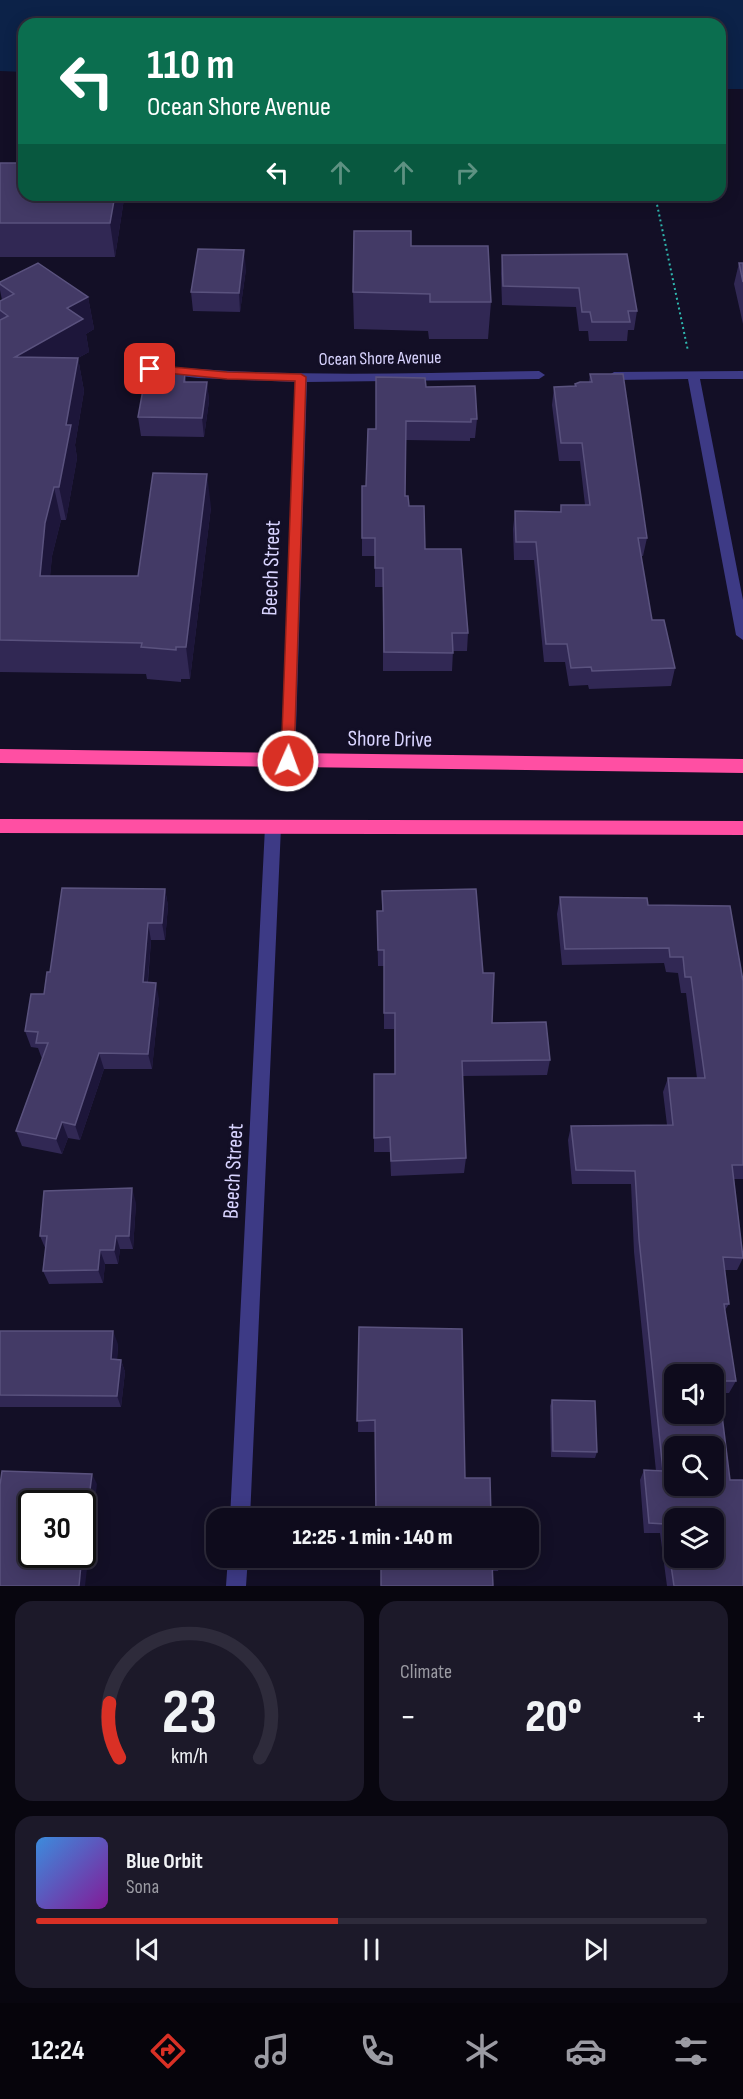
<!DOCTYPE html>
<html lang="en">
<head>
<meta charset="utf-8">
<style>
	:root { --surface:#0e0b1c; --page:#1c1929; --text:#f1f3f6; --muted:#9b9ba3; --line:#2e2b3b; --accent:#d93025 }
	body { margin:0; font-family:"Sofia Sans Condensed",sans-serif; background:var(--page); color:var(--text); height:100vh; display:flex; flex-direction:column; font-size:22px; white-space:nowrap }
	* { box-sizing:border-box; margin:0 }
	p { font-size:20px; color:var(--muted) }
	.icon { flex:none; width:33px; height:33px; fill:none; stroke:currentColor; stroke-width:2; stroke-linecap:round; stroke-linejoin:round }
	.map { position:relative; height:1586px; overflow:hidden }
	.drawer { display:flex; flex-direction:column; gap:15px; padding:15px; background:#08060f; flex:1 }
	.drawer>* { flex:none }
	.top-card { position:absolute; left:18px; top:18px; width:708px; height:183px; border-radius:18px; box-shadow:0 3px 15px #0003,0 0 0 2px var(--line); background:#0b6e4f; color:#fff; overflow:hidden }
	.fabs { position:absolute; left:664px; top:1364px; display:grid; gap:12px }
	.fabs a { display:grid; place-items:center; width:60px; height:60px; border-radius:12px; background:var(--surface); box-shadow:0 3px 15px #0003,0 0 0 2px var(--line); font-size:30px }
	.speed { position:absolute; left:18px; top:1490px; display:flex; gap:12px; font-size:30px; font-weight:700; text-align:center }
	.speed>* { display:grid; place-content:center; width:78px; height:78px; border-radius:50%; background:var(--surface); box-shadow:0 3px 15px #0003,0 0 0 2px var(--line); line-height:1 }
	.speed .limit { border:3px solid #111; border-radius:9px; background:#fff; color:#111 }
	.pin { position:absolute; display:grid; place-items:center; width:51px; height:51px; color:#fff; margin:-26px; border-radius:12px; box-shadow:0 3px 9px #0006 }
	.me { position:absolute; width:66px; margin:-33px; rotate:2deg; stroke-linejoin:round; filter:drop-shadow(0 0 4px #0008) }
	.turn { display:flex; align-items:center; gap:21px; height:126px; padding:0 30px; font-size:27px }
	.turn .icon { width:78px; height:78px; stroke-width:2.5 }
	.turn b { display:block; font-size:42px; line-height:51px }
	.lanes { display:flex; align-items:center; height:57px; padding:0 30px; background:#0003; justify-content:center; gap:30px; direction:ltr }
	.lanes .off { opacity:.35 }
	.big { font-size:45px; font-weight:800; line-height:1.1 }
	.drawer .widget { flex:1; display:flex; flex-direction:column; justify-content:center; gap:9px; min-width:0; padding:0 21px; border-radius:18px; background:var(--page) }
	.drawer .dial { align-items:center; gap:0 }
	.dial svg { height:156px; overflow:visible; fill:none; stroke:var(--line); stroke-width:7; stroke-linecap:round; text-anchor:middle }
	.dial text { fill:var(--text); stroke:none }
	.song { display:flex; align-items:center; gap:18px }
	.cover { width:72px; height:72px; border-radius:9px; background:linear-gradient(135deg,hsl(210 70% 55%),hsl(290 70% 35%)) }
	.played { height:6px; border-radius:3px; background:linear-gradient(90deg,var(--accent) 45%,var(--line) 45%) }
	.keys { display:flex; justify-content:space-around; direction:ltr }
	.heat { display:flex; justify-content:space-between; align-items:center; font-size:33px; direction:ltr }
	.drawer .tiles { flex:1; display:grid; gap:15px; grid-template-columns:1fr 1fr }
	.widget:last-child { grid-column:span 2 }
	.trip { position:absolute; left:206px; top:1508px; width:333px; height:60px; border-radius:18px; background:var(--surface); box-shadow:0 3px 15px #0003,0 0 0 2px var(--line); font-weight:800; line-height:60px; text-align:center }
	.menu { display:flex; height:96px; justify-content:space-around; align-items:center; background:#06040b; color:var(--muted) }
	.menu .icon { width:42px; height:42px }
	.menu .on { color:var(--accent) }
	.menu b { font-size:27px; color:var(--text) }
	.map>svg:first-child { display:block }
</style>
</head>
<body>
<div class="map">
<svg width="743" height="1586" viewBox="0 0 743 1586">
	<rect width="100%" height="100%" fill="#130f26"/>
	<path fill="#0c2248" d="M0,0H743V89H720V24H24V72L0,71Z"/>
	<g fill="none" stroke-linecap="round" stroke-linejoin="round">
		<path stroke="#2fb8b0" stroke-width="2" stroke-dasharray="2 3" stroke-linecap="butt" d="M655,195L688,351"/>
		<path fill="#3d3a85" fill-rule="evenodd" d="M150,365C280,378 409,373 539,371L545,375L539,379L307,382L295,761L293,765H283L281,761L295,382L198,378L146,372L144,369Z
			M743,371V379H700L743,600V640L736,635L688,379L614,380L608,376L614,372Z
			M273,821L278,823L281,827L250,1518H230L265,827L268,823Z
			M228,1557H248L246,1586H226Z"/>
		<path fill="#ff4fa3" fill-rule="evenodd" d="M0,749L743,759V773L0,763Z
			M0,819L743,821V835L0,833Z"/>
	</g>
	<path fill="#312854" d="M0,163L24,195H124V199L115,257H0Z
		M411,246L491,302L488,339H429L428,331L354,329L353,292Z
		M502,255L637,311L634,330H628L627,341H589L588,331H579L576,307L502,305L501,274Z
		M739,263H743V324L734,284Z
		M246,269L240,312L193,311L191,292Z
		M0,282L88,297L94,329L86,334L89,352L78,358L84,391L75,445L77,458L66,520H61L52,556L50,576H138L211,507L190,679H181V682L147,679L146,674L0,672V301L2,300L0,290Z
		M185,373L186,382H207L209,401L204,437L141,436L138,417Z
		M590,374L647,538L643,556H641L652,620L675,668L671,686L589,689L588,685L569,686L565,662H544L534,560H514L513,529L515,511L560,512L561,505H585L580,461H559L552,405L554,387L574,386L575,384L589,382Z
		M426,387L477,419L475,438H470V441L406,440L405,496L425,549L468,633L467,651H453L452,671H383V587H375V556H362V486H366L376,429Z
		M165,889L168,906L165,940H151L148,982L159,999L152,1069H104L80,1140L68,1138L62,1154L22,1146L16,1131L42,1059L38,1048L31,1047L25,1031L44,994L50,972Z
		M382,891L483,973L492,1023L550,1060L547,1075L462,1076L466,1158L464,1173L391,1176L390,1152H374V1074H395L394,1029H384V966H378L377,911H382Z
		M560,897L648,905L743,981V1179H734L743,1258L737,1270H725L729,1304L725,1310L736,1381L729,1393H723L720,1399L743,1586H667L660,1533H644L640,1480L644,1470L656,1471L634,1252L631,1184H572L568,1140L571,1126L667,1125L663,1092L668,1078H697L686,993H681L678,973L666,972L664,963L562,965L557,914Z
		M136,1203L133,1249H120L118,1264H105L103,1283L49,1284L43,1271L46,1250L40,1236Z
		M359,1327L465,1478L491,1517L376,1518L375,1432H358Z
		M0,1331L118,1344L117,1360H121L125,1372L121,1407H0Z
		M552,1400L597,1452L595,1458L551,1457L550,1406Z
		M381,1557L501,1561L498,1571H493Z"/>
	<path fill="#1d163a" d="M115,195H124V199L115,257L110,223Z
		M244,250L246,269L240,312L239,293Z
		M88,297L94,329L86,334L89,352L78,358L84,391L75,445L77,458L66,520L59,487L66,425L15,357L67,308Z
		M207,382L209,401L204,437L202,418Z
		M207,474L211,507L190,679L186,647Z
		M54,487L61,520L52,556L47,609L40,576L45,523Z
		M165,889L168,906L165,940L162,923Z
		M148,923L151,940L146,999L143,982Z
		M156,983L159,999L152,1069L148,1054Z
		M99,1053L104,1069L80,1140L75,1125Z
		M62,1122L68,1138L62,1154L56,1139Z
		M132,1188L136,1203L133,1249L129,1236Z
		M116,1236L120,1249L118,1264L114,1250Z
		M100,1250L105,1264L103,1283L98,1270Z
		M113,1331L118,1344L116,1371L111,1359Z
		M121,1360L125,1372L121,1407L117,1396Z
		M92,1474L97,1484L85,1586H79Z"/>
	<path fill="#433a66" stroke="#5a527e" stroke-width="1.5" fill-rule="evenodd" d="M0,163H24V195H115L110,223H0Z
		M354,231H411V246H488L491,302H430V294L353,292Z
		M198,249L244,250L239,293L191,292Z
		M627,254L637,311H628L630,322H592L590,312H582L579,288L503,286L502,255Z
		M38,263L88,297L67,308L83,319L15,357L78,358L66,425H71L59,487H54L45,523L40,576H138L153,473L207,474L186,647H176V650L141,647L142,643L0,640V320L8,316L0,310V301L14,294L0,284V282Z
		M739,263H743V282Z
		M146,373H185L184,382H207L202,418L138,417Z
		M590,374H623L647,538H638L652,620H664L675,668L592,671L591,667L571,668L567,644H546L536,542H516L515,511L561,512V505H590L582,443H561L554,387L576,386L575,384L580,382H592Z
		M376,377L425,378L426,387L475,386L477,419H471V422L406,421L405,496H408L409,506H424L425,549H461L468,633H452L453,653L384,652L383,568H375V538H362V486H366L368,429H376Z
		M62,888L165,889L162,923H148L143,982L156,983L148,1054L99,1053L75,1125L62,1122L56,1139L16,1131L48,1043H36L38,1032L25,1031L31,994H44L47,972H50Z
		M476,889L483,973H494L492,1023L546,1022L550,1060L462,1061L466,1158L391,1161L390,1137L374,1138V1074H395V1013H384V950H378L377,911H383L382,891Z
		M560,897L647,898L648,905L730,906L743,981V1165H732L743,1258L723,1257L729,1304H724L736,1381H722L724,1392L719,1391L730,1480H743V1586H674L665,1524L649,1523L644,1470L663,1471L639,1239L635,1171L576,1170L571,1126L673,1125L668,1078H705L691,977H685L683,957H670L669,948L565,949ZM675,1374H714V1413H675ZM675,1446H714V1485H675ZM675,1518H714V1557H675Z
		M132,1188L129,1236H116L114,1250H100L98,1270L43,1271L47,1236H40L44,1191Z
		M359,1327L462,1329L465,1478H490L491,1517L498,1518H376L375,1420L357,1421Z
		M0,1331H113L111,1359L121,1360L117,1396L0,1395Z
		M552,1400L595,1401L597,1452L553,1451Z
		M2,1471L92,1474L82,1553V1503H32V1554H82L79,1586H0V1485Z
		M381,1557H501V1561L492,1562L493,1586H381Z"/>
	<path fill="#d93025" stroke="#8d1f18" stroke-width="1.5" d="M150,365L227,372L301,374L306,377L294,761L292,765L288,766L281,761L295,381L227,379L146,371L145,369Z"/>
	<g text-anchor="middle" stroke-width="6" stroke-linejoin="round" paint-order="stroke">
		<g font-size="18" fill="#d9d4ff" stroke="#130f26">
			<text transform="translate(380 358) rotate(-1)" y="6">Ocean Shore Avenue</text>
		</g>
		<g font-size="22" fill="#d9d4ff" stroke="#130f26">
			<text transform="translate(270 568) rotate(-88)" y="8">Beech Street</text>
			<text transform="translate(390 738) rotate(1)" y="8">Shore Drive</text>
			<text transform="translate(232 1171) rotate(-87)" y="8">Beech Street</text>
		</g>
	</g>
</svg>
<div class="fabs">
<a><svg class="icon" aria-label="sound" viewBox="0 0 24 24"><path d="M4 9h4l5-4v14l-5-4H4zM17 9q2 3 0 6"/></svg></a>
<a><svg class="icon" aria-label="search" viewBox="0 0 24 24"><circle cx="10" cy="10" r="6"/><path d="M15 15l6 6"/></svg></a>
<a><svg class="icon" aria-label="layers" viewBox="0 0 24 24"><path d="M12 4l9 5-9 5-9-5zM3 14l9 5 9-5"/></svg></a>
</div>
<div class="speed"><div class="limit">30</div></div>
<div class="pin" style="left:150px;top:369px;background:#d93025"><svg class="icon" aria-label="arrive" viewBox="0 0 24 24"><path d="M6 21V4h12l-3 4 3 4H6"/></svg></div>
<svg class="me" style="left:288px;top:761px" viewBox="-20 -20 40 40"><circle r="17" fill="#d93025" stroke="#fff" stroke-width="3"/><path d="M0-11L8 9 0 5-8 9z" fill="#fff"/></svg>
<div class="trip">12:25 · 1 min · 140 m</div>
<div class="top-card">
<div class="turn"><svg class="icon" aria-label="left" viewBox="0 0 24 24"><path d="M17 20v-9H6M10 6l-5 5 5 5"/></svg><div><b>110 m</b>Ocean Shore Avenue</div></div>
<div class="lanes"><svg class="icon" aria-label="left" viewBox="0 0 24 24"><path d="M17 20v-9H6M10 6l-5 5 5 5"/></svg><svg class="icon off" aria-label="ahead" viewBox="0 0 24 24"><path d="M12 20V5M6 11l6-6 6 6"/></svg><svg class="icon off" aria-label="ahead" viewBox="0 0 24 24"><path d="M12 20V5M6 11l6-6 6 6"/></svg><svg class="icon off" aria-label="right" viewBox="0 0 24 24"><path d="M7 20v-9h11M14 6l5 5-5 5"/></svg></div>
</div>
</div>
<section class="drawer">
<div class="tiles">
<div class="widget dial"><svg viewBox="0 0 100 80">
<path d="M14 69A42 42 0 1 1 86 69"/>
<path d="M14 69A42 42 0 0 1 9 41" stroke="#d93025"/>
<text x="50" y="56" font-size="32" font-weight="700">23</text>
<text x="50" y="72" font-size="11">km/h</text>
</svg></div>
<div class="widget"><p>Climate</p>
<div class="heat"><a>−</a><b class="big">20°</b><a>+</a></div>
</div>
<div class="widget">
<div class="song"><i class="cover"></i><div><b>Blue Orbit</b><p>Sona</p></div></div>
<div class="played"></div>
<div class="keys"><svg class="icon" aria-label="previous" viewBox="0 0 24 24"><path d="M18 5L8 12l10 7zM5 5v14"/></svg><svg class="icon" aria-label="pause" viewBox="0 0 24 24"><path d="M8 5v14M16 5v14"/></svg><svg class="icon" aria-label="next" viewBox="0 0 24 24"><path d="M6 5l10 7-10 7zM19 5v14"/></svg></div>
</div>
</div>
</section>
<nav class="menu">
<b>12:24</b>
<svg class="icon on" aria-label="directions" viewBox="0 0 24 24"><path d="M12 3l9 9-9 9-9-9zM9 14v-3h6M13 9l2 2-2 2"/></svg>
<svg class="icon" aria-label="music" viewBox="0 0 24 24"><path d="M9 18V5l10-2v13"/><circle cx="6" cy="18" r="3"/><circle cx="16" cy="16" r="3"/></svg>
<svg class="icon" aria-label="phone" viewBox="0 0 24 24"><path d="M5 4h4l2 5-3 2q2 4 5 5l2-3 5 2v4C11 20 4 13 5 4z"/></svg>
<svg class="icon" aria-label="climate" viewBox="0 0 24 24"><path d="M12 3v18M4 7l16 10M4 17L20 7"/></svg>
<svg class="icon" aria-label="car" viewBox="0 0 24 24"><path d="M5 17H2v-5l4-1 3-4h7l3 4 3 1v5h-3M9 17h6M6 11h13"/><circle cx="7" cy="17" r="2"/><circle cx="17" cy="17" r="2"/></svg>
<svg class="icon" aria-label="filters" viewBox="0 0 24 24"><path d="M4 7h16M4 17h16"/><circle cx="9" cy="7" r="2"/><circle cx="15" cy="17" r="2"/></svg>
</nav>
</body>
</html>
